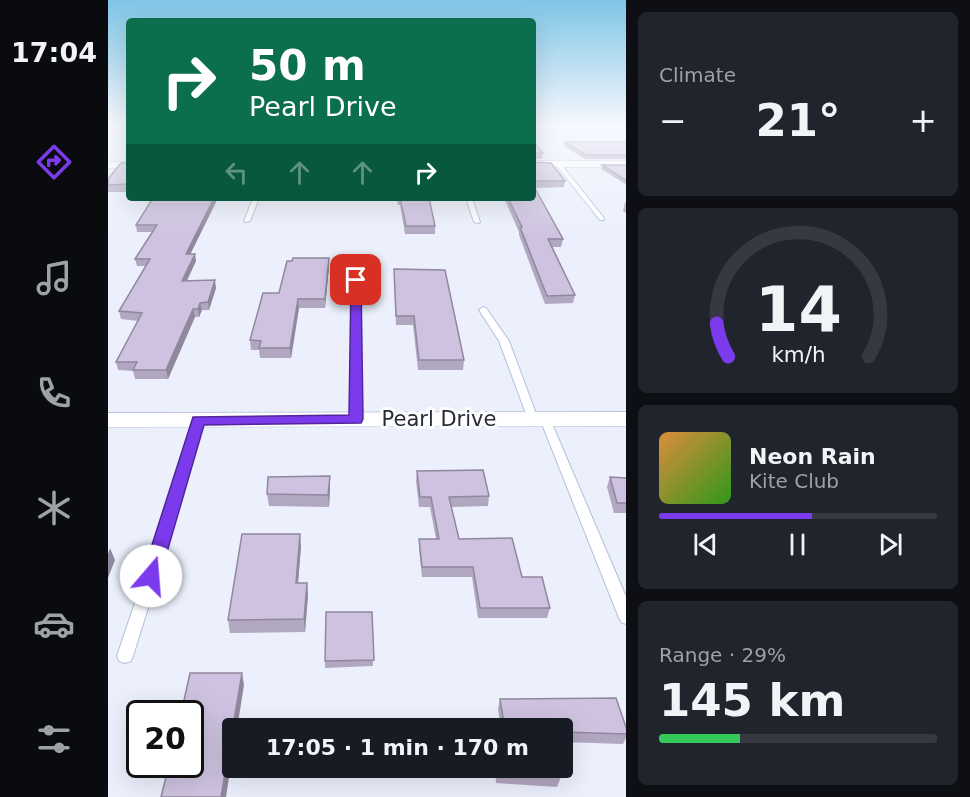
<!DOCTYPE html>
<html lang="en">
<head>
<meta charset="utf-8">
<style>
	:root { --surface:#171b24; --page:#20242c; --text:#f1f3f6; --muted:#9ea1a6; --line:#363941; --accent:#7c3aed }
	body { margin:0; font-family:"DejaVu Sans",sans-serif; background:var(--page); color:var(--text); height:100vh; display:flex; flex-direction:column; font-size:22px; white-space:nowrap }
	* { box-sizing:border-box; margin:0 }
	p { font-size:20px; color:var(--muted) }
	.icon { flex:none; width:33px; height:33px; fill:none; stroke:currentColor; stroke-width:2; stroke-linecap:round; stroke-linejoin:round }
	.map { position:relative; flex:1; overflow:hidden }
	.details { display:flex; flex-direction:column; gap:12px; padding:12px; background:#0d0f14; width:344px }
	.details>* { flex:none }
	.top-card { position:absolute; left:18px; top:18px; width:410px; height:183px; border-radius:6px; box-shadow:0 6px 24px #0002; background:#0b6e4f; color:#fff; overflow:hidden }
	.speed { position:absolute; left:18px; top:700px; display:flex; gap:12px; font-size:30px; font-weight:700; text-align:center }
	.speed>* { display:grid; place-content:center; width:78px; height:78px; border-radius:50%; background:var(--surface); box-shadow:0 6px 24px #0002; line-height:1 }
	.speed .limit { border:3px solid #111; border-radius:9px; background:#fff; color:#111 }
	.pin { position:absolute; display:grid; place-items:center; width:51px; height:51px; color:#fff; margin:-26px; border-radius:12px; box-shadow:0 3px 9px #0006 }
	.me { position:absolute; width:66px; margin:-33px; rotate:18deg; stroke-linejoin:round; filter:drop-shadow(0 0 4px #0008) }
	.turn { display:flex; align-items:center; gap:21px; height:126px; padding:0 24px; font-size:27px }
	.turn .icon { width:78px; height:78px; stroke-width:2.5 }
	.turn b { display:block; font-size:42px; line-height:51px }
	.lanes { display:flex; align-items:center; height:57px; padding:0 24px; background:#0003; justify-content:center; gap:30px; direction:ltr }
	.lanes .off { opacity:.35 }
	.big { font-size:45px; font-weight:800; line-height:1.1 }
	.details .card { flex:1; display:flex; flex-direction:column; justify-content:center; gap:9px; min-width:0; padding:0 21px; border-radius:9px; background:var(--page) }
	.details .dial { align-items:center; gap:0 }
	.dial svg { height:156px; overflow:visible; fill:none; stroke:var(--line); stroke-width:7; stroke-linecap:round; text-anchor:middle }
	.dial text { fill:var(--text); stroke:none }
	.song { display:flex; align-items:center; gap:18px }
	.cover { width:72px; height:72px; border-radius:9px; background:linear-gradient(135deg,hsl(30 70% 55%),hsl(110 70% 35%)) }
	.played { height:6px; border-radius:3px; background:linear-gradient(90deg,var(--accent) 55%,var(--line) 55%) }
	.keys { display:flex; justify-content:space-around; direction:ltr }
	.heat { display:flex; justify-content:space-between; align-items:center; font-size:33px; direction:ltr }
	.charge { height:9px; border-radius:4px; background:linear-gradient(90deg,#34c759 29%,var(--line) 0) }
	.trip { position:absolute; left:114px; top:718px; width:351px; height:60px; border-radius:6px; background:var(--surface); box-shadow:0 6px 24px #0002; font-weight:800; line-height:60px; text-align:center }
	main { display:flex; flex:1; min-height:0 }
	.tab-bar { display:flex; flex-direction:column; width:108px; justify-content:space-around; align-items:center; background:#090b0e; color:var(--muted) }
	.tab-bar .icon { width:42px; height:42px }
	.tab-bar .active { color:var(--accent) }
	.tab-bar b { font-size:27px; color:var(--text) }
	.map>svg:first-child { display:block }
</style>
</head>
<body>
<main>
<nav class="tab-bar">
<b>17:04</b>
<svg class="icon active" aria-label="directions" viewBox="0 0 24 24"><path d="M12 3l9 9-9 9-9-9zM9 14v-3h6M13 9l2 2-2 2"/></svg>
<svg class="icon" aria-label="music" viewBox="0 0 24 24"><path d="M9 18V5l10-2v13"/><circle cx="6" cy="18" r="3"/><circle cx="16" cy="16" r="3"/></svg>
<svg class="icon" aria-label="phone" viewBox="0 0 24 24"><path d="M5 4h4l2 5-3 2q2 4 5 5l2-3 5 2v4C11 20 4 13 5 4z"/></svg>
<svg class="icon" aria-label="climate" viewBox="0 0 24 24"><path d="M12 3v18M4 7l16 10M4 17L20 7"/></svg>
<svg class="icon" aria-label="car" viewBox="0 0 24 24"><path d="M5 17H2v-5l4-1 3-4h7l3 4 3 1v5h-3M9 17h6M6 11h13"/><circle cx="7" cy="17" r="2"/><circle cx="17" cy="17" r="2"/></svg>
<svg class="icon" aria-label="filters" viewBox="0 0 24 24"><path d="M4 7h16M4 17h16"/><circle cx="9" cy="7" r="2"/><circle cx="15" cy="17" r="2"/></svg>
</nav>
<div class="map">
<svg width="519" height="797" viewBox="0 0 519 797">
	<rect width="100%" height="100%" fill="#ebf0fc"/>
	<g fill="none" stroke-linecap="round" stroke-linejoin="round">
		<defs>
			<path id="lane" d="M448,163H452L496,218V220H492L448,165Z
				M145,198H151L142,221L137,222L136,221Z
				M358,198H364L372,222L371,223L366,222Z
				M245,278H248L252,280L253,419L248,422L243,419Z
				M375,307L378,308L401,341L430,419L429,421H421L420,419L391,341L371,310Z
				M437,416L442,419L519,599V624L514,623L511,618L432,419Z
				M90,417L95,420L75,496L25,656L23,661L17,663L11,661L9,656L63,496L85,420Z"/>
			<path id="street" d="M424,161H519V167H424Z
				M0,162H21V168H0Z
				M519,412V426L0,427V413Z"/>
		</defs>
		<use href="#lane" stroke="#b2bedb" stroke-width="2"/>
		<use href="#street" stroke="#b2bedb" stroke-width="1"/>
		<use href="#lane" fill="#fff" fill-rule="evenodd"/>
		<use href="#street" fill="#fff" fill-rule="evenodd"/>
	</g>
	<path fill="#b1a7c1" d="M513,124H519V129Z
		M424,140L435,153L434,159H424Z
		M457,142H519V159H477L456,146Z
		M424,162L457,181L456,187L427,188L455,239L453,247H444L467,295L465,303L437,304L411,235V232L396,198H424Z
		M21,163V192H0V179Z
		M494,165H519V185L493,169Z
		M45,198H108V202L82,254L88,261L79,281L108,288L101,310H94L91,317H87L60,379H27L25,371L10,370L8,362L30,321L13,319L11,311L38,266H29L27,259L45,232H29L28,225Z
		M266,198H321L327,226V234H297L292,205H290L289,200H266Z
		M517,202H519V214L515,211Z
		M221,266L217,308H191L183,358H152L151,350H143L142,340L171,293Z
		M286,269L356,360L355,370H310L305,325H288Z
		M309,471L381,496L380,506L343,507L351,539L414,577L442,608L439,618H370L364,577H314L311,549V539H328L322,507H311L308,481Z
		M222,476V488L221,507L161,506L159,494Z
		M502,477L519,478V513H506L499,487Z
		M193,546L190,583H199L200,595L197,632L122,633L120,620Z
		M264,612L265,666L217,668V661Z
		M392,699L519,730V736L515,744L454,742V729H393L390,709Z
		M387,768H451L453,777L449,787L388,783Z"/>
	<path fill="#90889d" d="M106,198H108V202L79,261L78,254Z
		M87,254L88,261L75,288L74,281Z
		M221,258V266L217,308V299Z
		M107,280L108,288L101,310L100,302Z
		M190,299L191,308L183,358L182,348Z
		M92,303L94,310L91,317L90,309Z
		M85,309L87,317L60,379L58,370Z
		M222,476V488L221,507L220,495Z
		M192,534L193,546L189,595L188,583Z
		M2,548L7,560L0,578V554Z
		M199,583L200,595L197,632L196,619Z
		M134,673L136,685L129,729H124V758L118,797H113Z"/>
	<path fill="#cec2e0" stroke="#90889d" stroke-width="1.5" d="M424,140L435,153H424Z
		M457,142H519V155H478Z
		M424,162L443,163L457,181H424Z
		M13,163H21V184L0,185V179Z
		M494,165H519V181Z
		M424,183L455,239H440L467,295L439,296L412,227H414L400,198H424Z
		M45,198H106L78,254H87L74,281L107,280L100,302L92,303L90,309H85L58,370H25L29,362H8L34,313L11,311L42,259H27L49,225H28Z
		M292,198H321L327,226H298Z
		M185,258H221L217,299H190L182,348H151L153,341L142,340L155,293H171L179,261H184Z
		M286,269L337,270L356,360H311L306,316H288Z
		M375,470L381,496L341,497L351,539L404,538L414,577H434L442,608H372L365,567H314L311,539H331L323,497H312L309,471Z
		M222,476L220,495L159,494L160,477Z
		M502,477L519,478V503H509Z
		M134,534H192L188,583H199L196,619L120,620Z
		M218,612H264L266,660L217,661Z
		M82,673H134L113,797H53L61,765H82V714H73Z
		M508,698L519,730V734L454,732V729H397L392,699Z
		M390,768H451L453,777L391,774Z"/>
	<linearGradient id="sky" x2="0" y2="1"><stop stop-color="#7fc5e6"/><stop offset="0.53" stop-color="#f6f8fe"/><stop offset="1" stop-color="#f6f8fe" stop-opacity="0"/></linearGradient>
	<rect width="519" height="236" fill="url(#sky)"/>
	<path fill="#7c3aed" stroke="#51269a" stroke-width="1.5" d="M248,276L253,280L255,419L253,423L96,425L52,576L50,581L43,583L37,581L34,576L85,417L241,415L243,280Z"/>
	<g text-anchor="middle" stroke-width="6" stroke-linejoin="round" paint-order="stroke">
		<g font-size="21" fill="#282c38" stroke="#fdfdfd">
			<text x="331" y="426">Pearl Drive</text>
		</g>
	</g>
</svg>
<div class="speed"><div class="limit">20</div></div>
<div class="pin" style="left:248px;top:280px;background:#d93025"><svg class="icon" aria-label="arrive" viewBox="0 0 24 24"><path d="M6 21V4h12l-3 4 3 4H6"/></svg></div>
<svg class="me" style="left:43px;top:576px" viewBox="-20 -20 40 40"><circle r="19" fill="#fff"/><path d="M0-13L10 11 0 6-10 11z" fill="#7c3aed"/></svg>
<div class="trip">17:05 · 1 min · 170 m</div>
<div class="top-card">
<div class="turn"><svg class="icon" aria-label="right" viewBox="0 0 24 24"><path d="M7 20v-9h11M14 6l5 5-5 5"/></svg><div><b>50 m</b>Pearl Drive</div></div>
<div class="lanes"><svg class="icon off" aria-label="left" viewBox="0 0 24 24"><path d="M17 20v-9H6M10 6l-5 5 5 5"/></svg><svg class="icon off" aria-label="ahead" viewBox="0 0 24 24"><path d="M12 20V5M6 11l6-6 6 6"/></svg><svg class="icon off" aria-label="ahead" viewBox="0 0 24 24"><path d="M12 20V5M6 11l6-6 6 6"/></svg><svg class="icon" aria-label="right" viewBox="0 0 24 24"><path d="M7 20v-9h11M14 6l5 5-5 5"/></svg></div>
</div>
</div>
<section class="details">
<div class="card"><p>Climate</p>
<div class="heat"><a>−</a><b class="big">21°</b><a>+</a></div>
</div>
<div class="card dial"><svg viewBox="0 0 100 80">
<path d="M14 69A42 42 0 1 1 86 69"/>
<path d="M14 69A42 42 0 0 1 8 52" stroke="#7c3aed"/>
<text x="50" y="56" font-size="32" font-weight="700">14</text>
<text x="50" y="72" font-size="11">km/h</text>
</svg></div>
<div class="card">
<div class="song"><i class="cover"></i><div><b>Neon Rain</b><p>Kite Club</p></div></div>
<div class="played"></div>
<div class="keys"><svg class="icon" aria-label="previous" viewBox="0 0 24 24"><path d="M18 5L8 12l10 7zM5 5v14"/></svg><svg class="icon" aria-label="pause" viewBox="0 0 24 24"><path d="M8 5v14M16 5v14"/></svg><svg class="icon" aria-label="next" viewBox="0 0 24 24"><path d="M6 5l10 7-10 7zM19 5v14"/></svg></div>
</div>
<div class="card"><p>Range · 29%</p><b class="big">145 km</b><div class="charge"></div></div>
</section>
</main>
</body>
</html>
